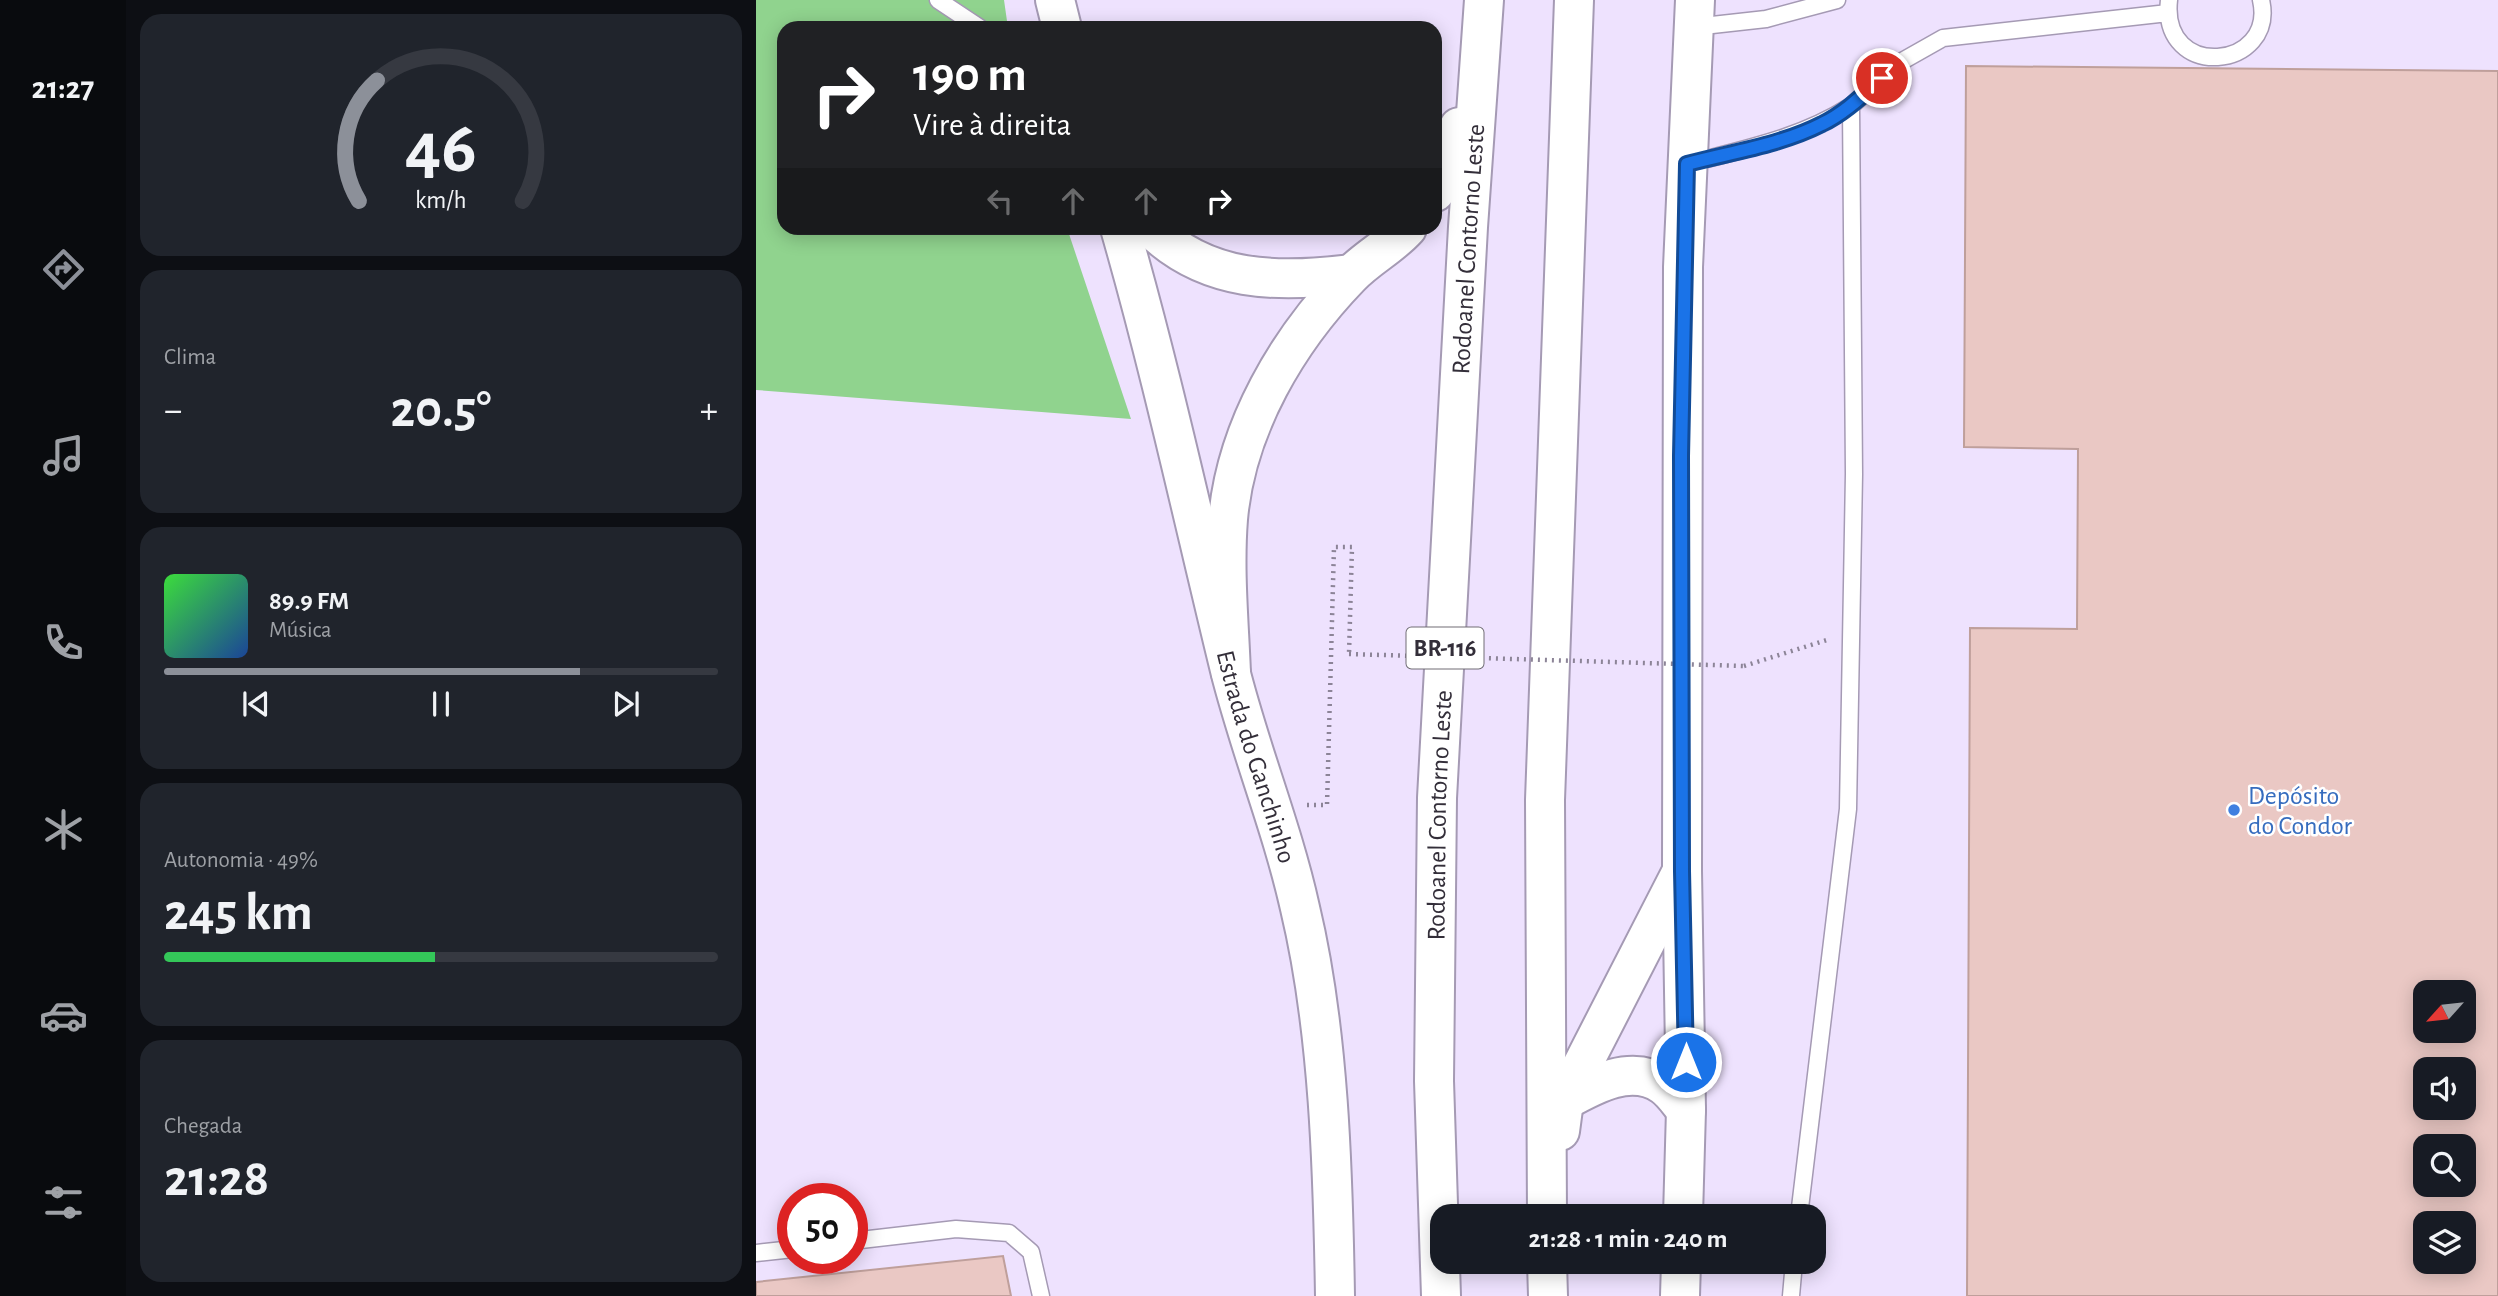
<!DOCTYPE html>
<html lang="pt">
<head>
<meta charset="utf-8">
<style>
	:root { --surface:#171b24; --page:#20242c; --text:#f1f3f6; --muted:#9ea1a6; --line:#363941; --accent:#8c9099 }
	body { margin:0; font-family:"Alegreya Sans",sans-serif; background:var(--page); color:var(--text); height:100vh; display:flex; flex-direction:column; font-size:26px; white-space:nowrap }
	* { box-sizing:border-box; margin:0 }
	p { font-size:23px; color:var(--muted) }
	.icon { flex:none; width:38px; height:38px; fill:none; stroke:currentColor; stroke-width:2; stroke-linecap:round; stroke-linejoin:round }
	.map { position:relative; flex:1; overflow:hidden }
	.details { display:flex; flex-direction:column; gap:14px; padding:14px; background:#0d0f14; width:630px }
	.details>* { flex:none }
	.guide { position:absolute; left:21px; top:21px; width:665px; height:214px; border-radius:21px; box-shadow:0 4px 18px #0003; background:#202124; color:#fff; overflow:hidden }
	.needle { width:46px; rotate:243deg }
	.controls { position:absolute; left:1657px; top:980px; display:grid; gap:14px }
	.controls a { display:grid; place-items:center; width:63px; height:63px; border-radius:14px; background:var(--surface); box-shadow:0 4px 18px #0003; font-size:35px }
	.speed { position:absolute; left:21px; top:1183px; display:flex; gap:14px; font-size:35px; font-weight:700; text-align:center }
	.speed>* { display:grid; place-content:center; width:91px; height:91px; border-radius:50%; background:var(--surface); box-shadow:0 4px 18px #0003; line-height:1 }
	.speed .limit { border:10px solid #d22; background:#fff; color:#111 }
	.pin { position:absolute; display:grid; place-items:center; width:60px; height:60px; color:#fff; margin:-30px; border:4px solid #fff; border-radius:50%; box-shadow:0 2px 7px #0007 }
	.me { position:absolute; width:77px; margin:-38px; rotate:0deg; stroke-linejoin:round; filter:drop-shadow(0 0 5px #0008) }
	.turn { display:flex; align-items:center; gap:24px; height:147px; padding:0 21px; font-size:32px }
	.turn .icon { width:91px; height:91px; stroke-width:2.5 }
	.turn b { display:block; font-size:49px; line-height:60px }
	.lanes { display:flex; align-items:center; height:66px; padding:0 21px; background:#0003; justify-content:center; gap:35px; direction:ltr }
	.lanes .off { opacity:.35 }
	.big { font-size:52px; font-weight:600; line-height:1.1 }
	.details .widget { flex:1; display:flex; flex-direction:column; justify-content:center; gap:10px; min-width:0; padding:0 24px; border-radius:21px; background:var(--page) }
	.details .dial { align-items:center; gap:0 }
	.dial svg { height:182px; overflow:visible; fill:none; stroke:var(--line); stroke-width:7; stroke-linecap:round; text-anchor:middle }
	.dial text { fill:var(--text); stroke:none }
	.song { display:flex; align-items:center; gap:21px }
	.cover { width:84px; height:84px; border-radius:10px; background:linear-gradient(135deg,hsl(120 70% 55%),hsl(220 70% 35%)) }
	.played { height:7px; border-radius:4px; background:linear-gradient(90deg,var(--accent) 75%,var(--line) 75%) }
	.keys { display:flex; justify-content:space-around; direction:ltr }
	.heat { display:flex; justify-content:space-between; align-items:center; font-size:38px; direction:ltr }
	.charge { height:10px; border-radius:5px; background:linear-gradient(90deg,#34c759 49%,var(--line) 0) }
	.trip { position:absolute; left:674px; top:1204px; width:396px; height:70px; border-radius:21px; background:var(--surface); box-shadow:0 4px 18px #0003; font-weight:600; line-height:70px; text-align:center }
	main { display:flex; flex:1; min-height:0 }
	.dock { display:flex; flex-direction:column; width:126px; justify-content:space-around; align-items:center; background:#090b0e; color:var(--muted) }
	.dock .icon { width:49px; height:49px }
	.dock .selected { color:var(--accent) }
	.dock b { font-size:32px; color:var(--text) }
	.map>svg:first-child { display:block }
</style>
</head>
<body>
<main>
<nav class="dock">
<b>21:27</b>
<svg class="icon selected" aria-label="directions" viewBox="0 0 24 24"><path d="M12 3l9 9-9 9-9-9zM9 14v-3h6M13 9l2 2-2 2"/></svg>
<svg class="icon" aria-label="music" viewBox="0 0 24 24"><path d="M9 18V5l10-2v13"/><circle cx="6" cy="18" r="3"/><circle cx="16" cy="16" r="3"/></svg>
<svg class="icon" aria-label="phone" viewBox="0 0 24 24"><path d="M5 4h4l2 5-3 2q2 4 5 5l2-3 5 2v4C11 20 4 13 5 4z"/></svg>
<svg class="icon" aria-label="climate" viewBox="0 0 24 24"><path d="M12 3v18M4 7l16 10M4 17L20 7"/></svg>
<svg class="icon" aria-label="car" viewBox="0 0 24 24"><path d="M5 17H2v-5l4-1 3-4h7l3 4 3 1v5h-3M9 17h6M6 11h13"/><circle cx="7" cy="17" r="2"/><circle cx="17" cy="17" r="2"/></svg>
<svg class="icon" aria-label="filters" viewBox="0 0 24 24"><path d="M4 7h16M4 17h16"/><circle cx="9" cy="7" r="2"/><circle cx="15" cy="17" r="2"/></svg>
</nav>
<section class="details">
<div class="widget dial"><svg viewBox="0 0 100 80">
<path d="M14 69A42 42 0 1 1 86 69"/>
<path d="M14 69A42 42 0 0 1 22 16" stroke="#8c9099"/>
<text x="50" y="56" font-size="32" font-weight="700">46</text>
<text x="50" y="72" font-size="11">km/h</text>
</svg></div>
<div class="widget"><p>Clima</p>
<div class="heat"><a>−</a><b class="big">20.5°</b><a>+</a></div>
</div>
<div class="widget">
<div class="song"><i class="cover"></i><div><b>89.9 FM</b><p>Música</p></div></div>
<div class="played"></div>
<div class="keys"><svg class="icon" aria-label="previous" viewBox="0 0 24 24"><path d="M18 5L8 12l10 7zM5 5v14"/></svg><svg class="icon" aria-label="pause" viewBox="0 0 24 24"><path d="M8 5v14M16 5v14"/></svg><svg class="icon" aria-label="next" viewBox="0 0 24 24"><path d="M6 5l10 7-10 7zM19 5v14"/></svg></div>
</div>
<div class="widget"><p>Autonomia · 49%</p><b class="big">245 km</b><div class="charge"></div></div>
<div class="widget"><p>Chegada</p><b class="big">21:28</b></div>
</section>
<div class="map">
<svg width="1742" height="1296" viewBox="0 0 1742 1296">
	<rect width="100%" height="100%" fill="#eee2fe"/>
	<path fill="#90d38e" d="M0,0H248L252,28H28V228H311L375,419L0,390Z"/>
	<path fill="#eac8c4" stroke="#bf9f9b" stroke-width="2" fill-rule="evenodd" d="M1210,66L1742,71V1296H1211L1214,628L1321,629L1322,449L1208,447ZM1670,992H1708V1031H1670ZM1670,1069H1708V1108H1670ZM1670,1146H1708V1185H1670ZM1670,1223H1708V1262H1670Z
		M247,1256L255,1296H0V1282Z"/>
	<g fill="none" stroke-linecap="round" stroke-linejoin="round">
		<defs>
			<path id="service" d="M182,0L224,28
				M1413,0C1404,82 1521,70 1505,0
				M938,27L1010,19L1081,0
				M1095,106L1141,64L1187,38L1412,13
				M931,164C989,149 1045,138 1095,106L1098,474L1092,809L1043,1216
				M96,1241L200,1229L253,1233L275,1252L285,1296
				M0,1253L37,1249
				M1035,1296L1038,1262"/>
			<g id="secondary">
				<path d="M299,0L306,28"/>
				<path id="s1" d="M364,228C406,374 438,523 474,670C494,750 526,827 544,908C573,1029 577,1171 579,1296"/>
				<path d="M927,1216L930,1110L926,871L927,267L939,0"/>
				<path d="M924,1296L925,1262"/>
			</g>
			<g id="motorway">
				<path d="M679,192L689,177L703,127"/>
				<path d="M395,228C451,283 522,283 595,274"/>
				<path d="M475,673C473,622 468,570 472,519C480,427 532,340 594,276C611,258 635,246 651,228"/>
				<path d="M808,1101C837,1085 875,1063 907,1085C916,1091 923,1102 930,1110"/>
				<path d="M804,1131L808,1101L926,871"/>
				<path d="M791,1216L789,800L818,0"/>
				<path d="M791,1262L792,1296"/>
				<path id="s2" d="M685,1296L678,1081L681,798L712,227L728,0"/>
			</g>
		</defs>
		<use href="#service" stroke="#a59ab4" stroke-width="19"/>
		<use href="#secondary" stroke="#a59ab4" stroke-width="42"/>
		<use href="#motorway" stroke="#a59ab4" stroke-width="42"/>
		<path stroke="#8c8497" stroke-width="4.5" stroke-dasharray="2 5" stroke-linecap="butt" d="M988,666L1074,639
			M551,805H571L578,547H596L593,654"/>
		<use href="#service" stroke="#fff" stroke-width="16"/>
		<use href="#secondary" stroke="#fff" stroke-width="38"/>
		<use href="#motorway" stroke="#fff" stroke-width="38"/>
		<path stroke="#8c8497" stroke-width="4.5" stroke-dasharray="2 5" stroke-linecap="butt" d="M593,654L988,666"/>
	</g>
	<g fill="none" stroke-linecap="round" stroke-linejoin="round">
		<defs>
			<path id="route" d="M930,1062L926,871L925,456L931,164C976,152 1025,145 1066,124C1089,113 1107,95 1126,78"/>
		</defs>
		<use href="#route" stroke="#114b97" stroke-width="18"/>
		<use href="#route" stroke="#1a73e8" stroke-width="12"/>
	</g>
	<circle fill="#3f7fe0" stroke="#fff" stroke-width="2.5" cx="1478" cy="810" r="7"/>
	<g text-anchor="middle" stroke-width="5" stroke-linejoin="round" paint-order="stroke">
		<rect fill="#fff" stroke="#706d74" stroke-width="2" x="650.5" y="627.5" width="77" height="41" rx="5"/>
		<g font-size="24" font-weight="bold" fill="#332e39">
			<text x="689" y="656">BR-116</text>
		</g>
		<g font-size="26" fill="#332e39" stroke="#fff">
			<text dy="9" stroke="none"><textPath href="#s2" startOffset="1048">Rodoanel Contorno Leste</textPath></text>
			<text dy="9" stroke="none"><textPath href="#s1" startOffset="546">Estrada do Ganchinho</textPath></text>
			<text dy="9" stroke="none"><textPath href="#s2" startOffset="481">Rodoanel Contorno Leste</textPath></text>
		</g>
		<g font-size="26" fill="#366cbe" stroke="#fff" text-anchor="start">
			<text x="1492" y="804">Depósito<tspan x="1492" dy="30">do Condor</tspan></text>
		</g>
	</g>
</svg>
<div class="controls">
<a><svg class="needle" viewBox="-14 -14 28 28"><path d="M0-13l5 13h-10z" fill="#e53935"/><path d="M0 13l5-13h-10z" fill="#9ea1a6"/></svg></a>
<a><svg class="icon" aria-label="sound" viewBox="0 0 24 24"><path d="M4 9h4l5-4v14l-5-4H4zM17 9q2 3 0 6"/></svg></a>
<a><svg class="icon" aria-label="search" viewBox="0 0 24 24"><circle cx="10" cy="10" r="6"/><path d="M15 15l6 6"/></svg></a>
<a><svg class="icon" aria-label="layers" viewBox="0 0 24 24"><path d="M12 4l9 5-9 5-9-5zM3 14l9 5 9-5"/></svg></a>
</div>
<div class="speed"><div class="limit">50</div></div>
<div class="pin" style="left:1126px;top:78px;background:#d93025"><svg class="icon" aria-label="arrive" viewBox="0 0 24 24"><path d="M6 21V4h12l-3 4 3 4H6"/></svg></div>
<svg class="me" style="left:930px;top:1062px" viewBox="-20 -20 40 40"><circle r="17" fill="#1a73e8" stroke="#fff" stroke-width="3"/><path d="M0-11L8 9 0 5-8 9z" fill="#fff"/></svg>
<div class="trip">21:28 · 1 min · 240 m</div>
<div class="guide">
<div class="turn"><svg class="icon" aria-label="right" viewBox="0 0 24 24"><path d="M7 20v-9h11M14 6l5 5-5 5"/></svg><div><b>190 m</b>Vire à direita</div></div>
<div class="lanes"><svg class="icon off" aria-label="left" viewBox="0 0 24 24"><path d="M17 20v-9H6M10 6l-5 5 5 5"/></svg><svg class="icon off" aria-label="ahead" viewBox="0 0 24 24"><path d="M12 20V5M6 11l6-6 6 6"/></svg><svg class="icon off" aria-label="ahead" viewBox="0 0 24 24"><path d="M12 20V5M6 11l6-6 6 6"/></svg><svg class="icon" aria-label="right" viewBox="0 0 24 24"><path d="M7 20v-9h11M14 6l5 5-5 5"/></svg></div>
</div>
</div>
</main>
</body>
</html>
